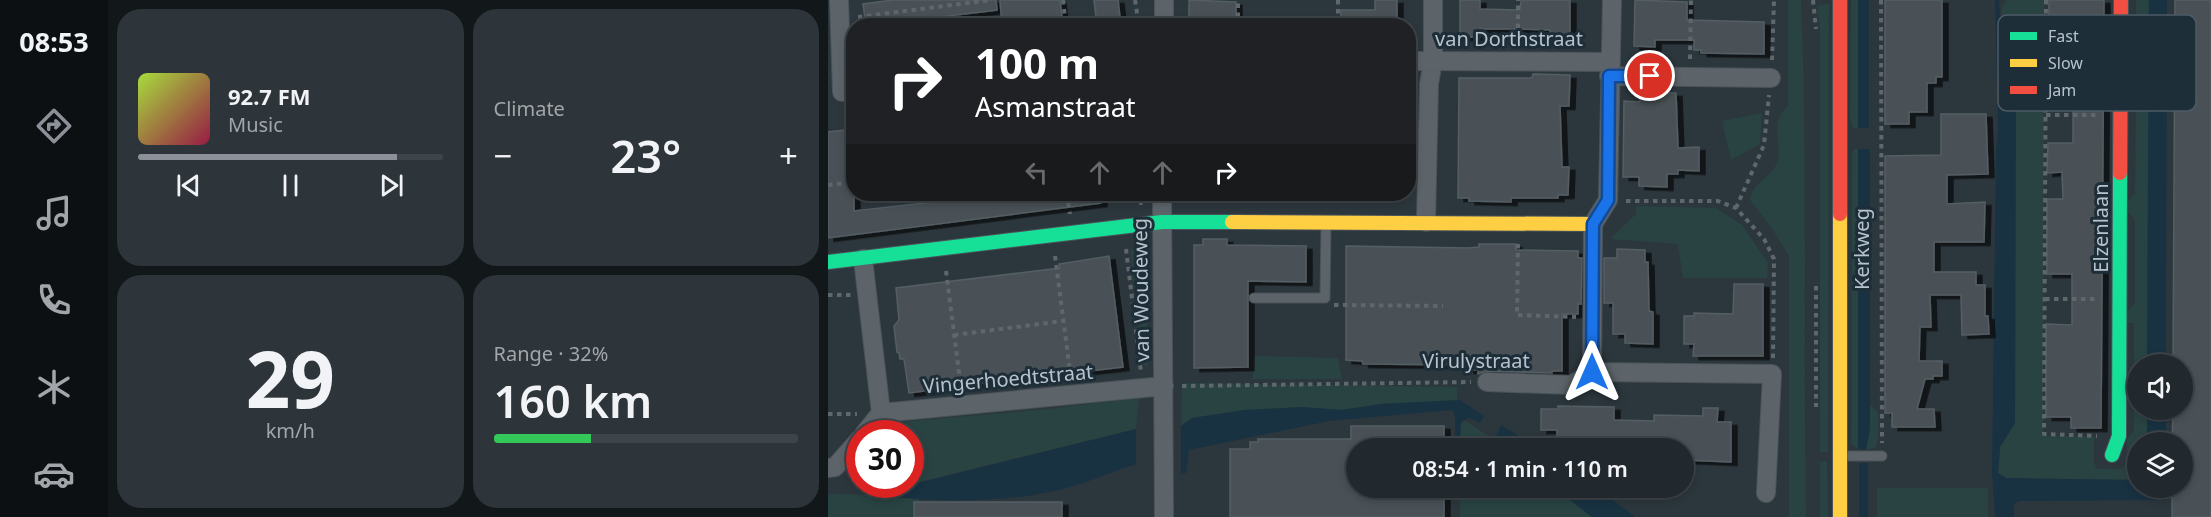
<!DOCTYPE html>
<html lang="en">
<head>
<meta charset="utf-8">
<style>
	:root { --surface:#21292e; --page:#2d353a; --text:#f1f3f6; --muted:#a2a6aa; --line:#3e454a; --accent:#8c9099 }
	body { margin:0; font-family:"Noto Sans",sans-serif; background:var(--page); color:var(--text); height:100vh; display:flex; flex-direction:column; font-size:22px; white-space:nowrap }
	* { box-sizing:border-box; margin:0 }
	p { font-size:20px; color:var(--muted) }
	.icon { flex:none; width:33px; height:33px; fill:none; stroke:currentColor; stroke-width:2; stroke-linecap:round; stroke-linejoin:round }
	.map { position:relative; flex:1; overflow:hidden }
	.drawer { display:flex; flex-direction:column; gap:9px; padding:9px; background:#121719; width:720px }
	.drawer>* { flex:none }
	.guide { position:absolute; left:18px; top:18px; width:570px; height:183px; border-radius:24px; box-shadow:0 3px 9px #0003,0 0 0 2px var(--line); background:#202124; color:#fff; overflow:hidden }
	.fabs { position:absolute; left:1299px; top:354px; display:grid; gap:12px }
	.fabs a { display:grid; place-items:center; width:66px; height:66px; border-radius:50%; background:var(--surface); box-shadow:0 3px 9px #0003,0 0 0 2px var(--line); font-size:30px }
	.speed { position:absolute; left:18px; top:420px; display:flex; gap:12px; font-size:30px; font-weight:700; text-align:center }
	.speed>* { display:grid; place-content:center; width:78px; height:78px; border-radius:50%; background:var(--surface); box-shadow:0 3px 9px #0003,0 0 0 2px var(--line); line-height:1 }
	.speed .limit { border:9px solid #d22; background:#fff; color:#111 }
	.pin { position:absolute; display:grid; place-items:center; width:51px; height:51px; color:#fff; margin:-26px; border:3px solid #fff; border-radius:50%; box-shadow:0 2px 6px #0007 }
	.me { position:absolute; width:66px; margin:-33px; rotate:0deg; stroke-linejoin:round; filter:drop-shadow(0 0 4px #0008) }
	.turn { display:flex; align-items:center; gap:21px; height:126px; padding:0 30px; font-size:27px }
	.turn .icon { width:78px; height:78px; stroke-width:2.5 }
	.turn b { display:block; font-size:42px; line-height:51px }
	.lanes { display:flex; align-items:center; height:57px; padding:0 30px; background:#0003; justify-content:center; gap:30px; direction:ltr }
	.lanes .off { opacity:.35 }
	.big { font-size:45px; font-weight:600; line-height:1.1 }
	.drawer .card { flex:1; display:flex; flex-direction:column; justify-content:center; gap:9px; min-width:0; padding:0 21px; border-radius:24px; background:var(--page) }
	.drawer .dial { align-items:center; gap:0 }
	.dial b { font-size:78px; line-height:1 }
	.song { display:flex; align-items:center; gap:18px }
	.cover { width:72px; height:72px; border-radius:9px; background:linear-gradient(135deg,hsl(80 70% 55%),hsl(340 70% 35%)) }
	.played { height:6px; border-radius:3px; background:linear-gradient(90deg,var(--accent) 85%,var(--line) 85%) }
	.keys { display:flex; justify-content:space-around; direction:ltr }
	.heat { display:flex; justify-content:space-between; align-items:center; font-size:33px; direction:ltr }
	.charge { height:9px; border-radius:4px; background:linear-gradient(90deg,#34c759 32%,var(--line) 0) }
	.drawer .tiles { flex:1; display:grid; gap:9px; grid-template-columns:repeat(2,1fr) }
	.trip { position:absolute; left:518px; top:438px; width:348px; height:60px; border-radius:30px; background:var(--surface); box-shadow:0 3px 9px #0003,0 0 0 2px var(--line); font-weight:600; line-height:60px; text-align:center }
	main { display:flex; flex:1; min-height:0 }
	.dock { display:flex; flex-direction:column; width:108px; justify-content:space-around; align-items:center; background:#0d1012; color:var(--muted) }
	.dock .icon { width:42px; height:42px }
	.dock .on { color:var(--accent) }
	.dock b { font-size:27px; color:var(--text) }
	.map>svg:first-child { display:block }
</style>
</head>
<body>
<main>
<nav class="dock">
<b>08:53</b>
<svg class="icon on" aria-label="directions" viewBox="0 0 24 24"><path d="M12 3l9 9-9 9-9-9zM9 14v-3h6M13 9l2 2-2 2"/></svg>
<svg class="icon" aria-label="music" viewBox="0 0 24 24"><path d="M9 18V5l10-2v13"/><circle cx="6" cy="18" r="3"/><circle cx="16" cy="16" r="3"/></svg>
<svg class="icon" aria-label="phone" viewBox="0 0 24 24"><path d="M5 4h4l2 5-3 2q2 4 5 5l2-3 5 2v4C11 20 4 13 5 4z"/></svg>
<svg class="icon" aria-label="climate" viewBox="0 0 24 24"><path d="M12 3v18M4 7l16 10M4 17L20 7"/></svg>
<svg class="icon" aria-label="car" viewBox="0 0 24 24"><path d="M5 17H2v-5l4-1 3-4h7l3 4 3 1v5h-3M9 17h6M6 11h13"/><circle cx="7" cy="17" r="2"/><circle cx="17" cy="17" r="2"/></svg>
</nav>
<section class="drawer">
<div class="tiles">
<div class="card">
<div class="song"><i class="cover"></i><div><b>92.7 FM</b><p>Music</p></div></div>
<div class="played"></div>
<div class="keys"><svg class="icon" aria-label="previous" viewBox="0 0 24 24"><path d="M18 5L8 12l10 7zM5 5v14"/></svg><svg class="icon" aria-label="pause" viewBox="0 0 24 24"><path d="M8 5v14M16 5v14"/></svg><svg class="icon" aria-label="next" viewBox="0 0 24 24"><path d="M6 5l10 7-10 7zM19 5v14"/></svg></div>
</div>
<div class="card"><p>Climate</p>
<div class="heat"><a>−</a><b class="big">23°</b><a>+</a></div>
</div>
<div class="card dial"><b>29</b><p>km/h</p></div>
<div class="card"><p>Range · 32%</p><b class="big">160 km</b><div class="charge"></div></div>
</div>
</section>
<div class="map">
<svg width="1383" height="517" viewBox="0 0 1383 517">
	<defs>
		<filter id="shadow"><feDropShadow dx="6" dy="3.5" stdDeviation="0" flood-color="#0009"/></filter>
	</defs>
	<rect width="100%" height="100%" fill="#2c373d"/>
	<path fill="#284342" d="M960,0H973C980,172 975,345 978,517H961V256L943,227L922,200C926,181 938,181 947,167C956,153 944,131 952,116C954,112 958,108 960,105Z
		M1023,0H1030V128H1025L1022,119Z
		M1179,0H1216L1215,436L1266,437V463L1269,469H1294L1299,462V439L1306,431V323H1299V312L1307,303V220L1300,212V201L1307,194L1308,110L1300,102L1301,92L1308,84V0H1321L1319,364H1310V410H1319V442H1310L1309,480L1178,478L1170,473L1172,447L1187,423L1188,63C1182,45 1164,15 1179,0Z
		M1001,4L1000,452H992V29L989,6Z
		M934,113L932,144L903,160L894,121Z
		M1026,149H1030V449L1023,444L1024,153Z
		M808,206L888,208L914,225L940,263L939,278H855L850,244L782,239L808,214Z
		M319,248L320,368L315,364L302,250Z
		M430,356L510,358L514,379H425V357Z
		M354,383L629,387V400L553,404L513,410L474,407L417,410L364,418L353,426Z
		M311,398L308,429L83,484L82,434L53,433L59,426L83,421L220,409Z
		M1042,405L1050,412V437L1048,447L1038,450L1042,428Z
		M636,420L679,448H632V426Z
		M999,461L1000,517H992V462Z
		M50,485H82L61,490L70,498H91V517H0V494L55,495Z
		M632,488H727L764,517H632Z
		M1049,488H1160V517H1049Z"/>
	<path fill="#183242" d="M1030,0H1041V128H1030Z
		M1167,0H1171L1172,14L1188,63L1187,423L1172,447L1170,473L1178,478L1309,480L1310,488H1338V500L1191,501L1186,504V517H1167L1164,473L1168,152L1170,130Z
		M1321,0H1339L1338,364H1319Z
		M1030,149H1041L1042,156V428L1038,450L1030,449Z
		M632,400L656,416L652,423L641,418L633,422L632,448H627V416L624,410L501,421L361,450L358,473L353,474V426L364,418L417,410L474,407L513,410L553,404Z
		M1319,410H1338V442H1319Z
		M673,425L710,448H679L667,439Z
		M308,429V464C278,474 247,488 216,493C173,502 98,503 55,495L61,490Z
		M1031,463H1040V517H1031Z
		M727,488H769L807,517H764Z"/>
	<path fill="#485157" stroke="#545e64" stroke-width="1.5" filter="url(#shadow)" d="M65,0H168L169,10L38,26L35,4Z
		M172,0H232L235,26H174Z
		M266,0H290L293,26H269Z
		M361,0L408,2V26H361Z
		M547,0H569V26H513V10H547Z
		M632,0H652V9L692,10L693,0H742V38H722V30L693,29H652V37H632Z
		M807,0L859,2V20L936,22V54L873,53V50H866V40H827V47L806,46Z
		M1057,0H1114V77H1108V83H1099V112H1081V124H1057Z
		M1221,0H1276L1273,428H1243V417H1218V324L1244,325V274H1219V199H1235L1234,172L1219,173L1220,143H1245V94L1220,92Z
		M1347,0H1383V517H1344V488H1354V442H1344L1345,410H1354V364H1345Z
		M705,74L742,75L741,106H732L734,167H741L740,195H730V198H683V202L641,201V198H630L631,78H704Z
		M812,92L848,93L850,148L871,147V171L850,170V174H839V187L811,186V177H795L796,101L812,102Z
		M1113,114H1158L1160,174L1119,175V204L1157,202L1156,242H1106V272H1148V285H1157V316H1160L1161,334L1134,335L1133,295H1102L1103,327H1092L1091,361H1114V376H1105V379H1097L1089,409H1106L1107,427H1064V413H1057V156L1113,155Z
		M26,129V211L177,194H273V203L0,238V132Z
		M375,239H399V245L478,246V282L420,281V367L366,368V245H375Z
		M651,244H688V250L750,251V258H754L753,304H750V314H734V371H724V373L659,371L650,374V370H640L639,365L535,364L534,361L518,360V246L641,248L651,247Z
		M789,249L817,250V262H820L821,311L825,312V344L797,343V334H785V303H776V258H789Z
		M281,256L295,367L104,389V390L81,393L76,359H72L71,353L69,352L66,326L71,320L68,288L232,268L231,264Z
		M906,284H935V356H865L866,344H856V316H866V313L905,314Z
		M730,406L786,407V420L826,421V415L875,416V408H890L889,422H903V462L855,460V448H743V443H729V430H713V409H730Z
		M523,426H616V448H528V488H616V517H402V449H422V442H430V439H523Z
		M86,502H234V517H86Z"/>
	<g fill="none" stroke-linecap="round" stroke-linejoin="round">
		<defs>
			<path id="lane" d="M426,298H497L498,224
				M1014,456H1054"/>
			<path id="street" d="M11,0L14,92
				M336,26V0
				M580,61L782,62
				M781,76L943,78
				M334,194L336,517
				M598,222L601,84L605,61V0
				M35,259L53,413
				M764,372L765,224L780,200L784,0
				M659,382L744,385L764,372L944,374L938,493
				M36,434L53,413L336,386
				M0,468L7,467L32,439"/>
			<path id="fast" d="M0,262L334,222H404
				M1284,455L1291,436L1292,173"/>
			<path id="slow" d="M1012,214V517
				M404,222L765,224"/>
			<path id="jam" d="M1012,0V214
				M1292,173L1293,0"/>
		</defs>
		<use href="#lane" stroke="#4a5359" stroke-width="11"/>
		<use href="#street" stroke="#4a5359" stroke-width="20"/>
		<use href="#fast" stroke="#4a5359" stroke-width="16"/>
		<use href="#slow" stroke="#4a5359" stroke-width="16"/>
		<use href="#jam" stroke="#4a5359" stroke-width="16"/>
		<path stroke="#5e676c" stroke-width="4" stroke-dasharray="4.5 4.5" stroke-linecap="butt" d="M235,0L238,26
			M307,0L311,26
			M510,0V26
			M985,0L988,29
			M1053,0L1054,443
			M1218,0L1216,434L1269,436
			M30,17L163,0
			M410,26V0
			M690,46V0
			M862,59L863,0
			M944,60L946,0
			M1218,115H1271
			M0,185L26,182
			M239,194L242,214
			M311,194L313,205
			M798,201H890L908,208L936,239L946,259L945,358
			M908,208L936,145L941,95
			M690,244L689,315L748,317
			M298,249L313,372
			M227,256L243,379
			M118,271L133,388
			M988,286V407
			M0,295H23
			M1217,299H1270
			M506,305L615,306
			M126,335L235,321
			M354,386L643,382
			M0,414H29"/>
		<use href="#lane" stroke="#5c646a" stroke-width="9"/>
		<use href="#street" stroke="#5c646a" stroke-width="18"/>
		<use href="#fast" stroke="#16e098" stroke-width="14"/>
		<use href="#slow" stroke="#ffcf43" stroke-width="14"/>
		<use href="#jam" stroke="#f24e42" stroke-width="14"/>
	</g>
	<g fill="none" stroke-linecap="round" stroke-linejoin="round">
		<defs>
			<path id="route" d="M764,372L765,224L780,200L781,76H822"/>
		</defs>
		<use href="#route" stroke="#114b97" stroke-width="15"/>
		<use href="#route" stroke="#1a73e8" stroke-width="10"/>
	</g>
	<g text-anchor="middle" stroke-width="6" stroke-linejoin="round" paint-order="stroke">
		<g font-size="20" fill="#b6c3cd" stroke="#1e2e39">
			<text x="681" y="46">van Dorthstraat</text>
			<text transform="translate(1273 228) rotate(-90)" y="7">Elzenlaan</text>
			<text transform="translate(1034 249) rotate(-90)" y="7">Kerkweg</text>
			<text transform="translate(313 290) rotate(-91)" y="7">van Woudeweg</text>
			<text x="648" y="368">Virulystraat</text>
			<text transform="translate(180 379) rotate(-5)" y="7">Vingerhoedtstraat</text>
		</g>
	</g>
	<rect x="1170" y="15" width="198" height="96" rx="9" fill="#1e2e39" stroke="#4c5b65" stroke-width="1.5"/>
	<rect x="1182" y="32" width="27" height="8" fill="#16e098"/>
	<rect x="1182" y="59" width="27" height="8" fill="#ffcf43"/>
	<rect x="1182" y="86" width="27" height="8" fill="#f24e42"/>
	<g font-size="16" fill="#b6c3cd">
		<text x="1220" y="42">Fast</text>
		<text x="1220" y="69">Slow</text>
		<text x="1220" y="96">Jam</text>
	</g>
</svg>
<div class="fabs">
<a><svg class="icon" aria-label="sound" viewBox="0 0 24 24"><path d="M4 9h4l5-4v14l-5-4H4zM17 9q2 3 0 6"/></svg></a>
<a><svg class="icon" aria-label="layers" viewBox="0 0 24 24"><path d="M12 4l9 5-9 5-9-5zM3 14l9 5 9-5"/></svg></a>
</div>
<div class="speed"><div class="limit">30</div></div>
<div class="pin" style="left:822px;top:76px;background:#d93025"><svg class="icon" aria-label="arrive" viewBox="0 0 24 24"><path d="M6 21V4h12l-3 4 3 4H6"/></svg></div>
<svg class="me" style="left:764px;top:372px" viewBox="-20 -20 40 40"><path d="M0-17L14 15 0 8-14 15z" fill="#1a73e8" stroke="#fff" stroke-width="4"/></svg>
<div class="trip">08:54 · 1 min · 110 m</div>
<div class="guide">
<div class="turn"><svg class="icon" aria-label="right" viewBox="0 0 24 24"><path d="M7 20v-9h11M14 6l5 5-5 5"/></svg><div><b>100 m</b>Asmanstraat</div></div>
<div class="lanes"><svg class="icon off" aria-label="left" viewBox="0 0 24 24"><path d="M17 20v-9H6M10 6l-5 5 5 5"/></svg><svg class="icon off" aria-label="ahead" viewBox="0 0 24 24"><path d="M12 20V5M6 11l6-6 6 6"/></svg><svg class="icon off" aria-label="ahead" viewBox="0 0 24 24"><path d="M12 20V5M6 11l6-6 6 6"/></svg><svg class="icon" aria-label="right" viewBox="0 0 24 24"><path d="M7 20v-9h11M14 6l5 5-5 5"/></svg></div>
</div>
</div>
</main>
</body>
</html>
